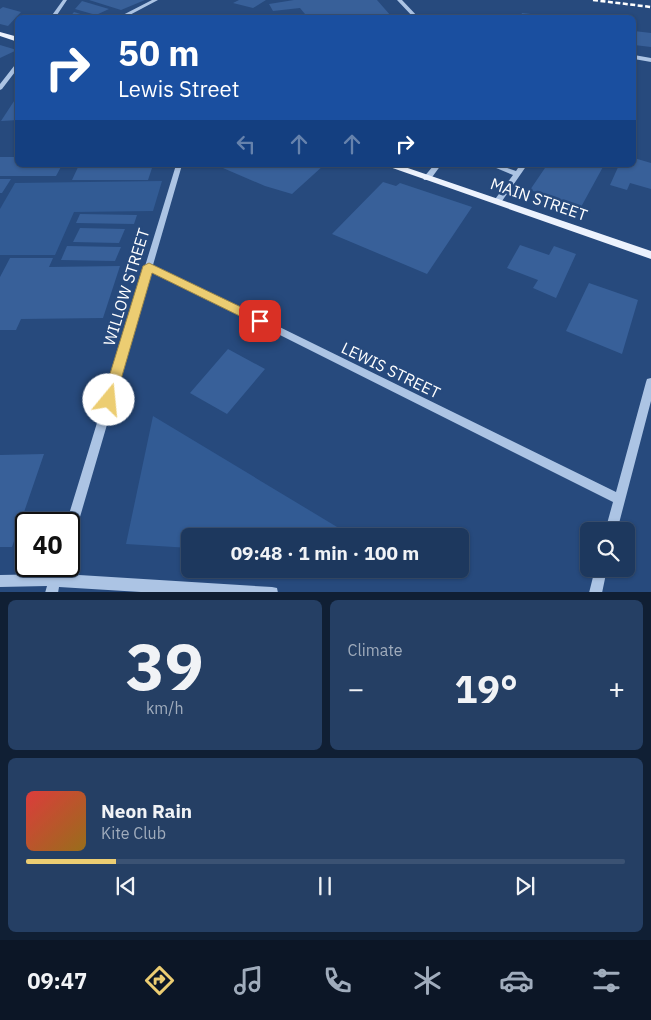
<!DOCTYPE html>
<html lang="en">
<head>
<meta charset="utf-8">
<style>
	:root { --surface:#1d385e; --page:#253f64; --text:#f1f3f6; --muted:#a0acbc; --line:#3b5273; --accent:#eccd72 }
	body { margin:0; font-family:"IBM Plex Sans",sans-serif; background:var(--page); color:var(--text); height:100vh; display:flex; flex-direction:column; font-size:19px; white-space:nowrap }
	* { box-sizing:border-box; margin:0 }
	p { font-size:16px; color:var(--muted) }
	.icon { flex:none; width:28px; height:28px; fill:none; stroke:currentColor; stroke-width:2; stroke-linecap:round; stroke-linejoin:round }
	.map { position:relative; height:592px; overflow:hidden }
	.side { display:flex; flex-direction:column; gap:8px; padding:8px; background:#101f34; flex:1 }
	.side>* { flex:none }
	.hud { position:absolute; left:15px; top:15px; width:621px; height:152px; border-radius:8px; box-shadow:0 1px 4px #0004,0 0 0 1px var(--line); background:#1a4fa0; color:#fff; overflow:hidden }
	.fabs { position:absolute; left:580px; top:522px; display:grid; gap:10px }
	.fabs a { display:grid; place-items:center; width:55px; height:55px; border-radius:8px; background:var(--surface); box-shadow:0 1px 4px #0004,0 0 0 1px var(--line); font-size:25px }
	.speed { position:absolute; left:15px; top:512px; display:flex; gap:10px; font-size:25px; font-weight:700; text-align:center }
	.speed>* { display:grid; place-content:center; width:65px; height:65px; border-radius:50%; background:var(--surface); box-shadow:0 1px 4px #0004,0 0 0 1px var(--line); line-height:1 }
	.speed .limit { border:2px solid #111; border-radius:8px; background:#fff; color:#111 }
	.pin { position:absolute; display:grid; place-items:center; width:42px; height:42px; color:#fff; margin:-21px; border-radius:10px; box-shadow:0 2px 8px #0006 }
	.me { position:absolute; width:55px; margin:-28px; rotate:17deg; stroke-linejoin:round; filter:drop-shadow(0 0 4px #0008) }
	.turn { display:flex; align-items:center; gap:18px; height:105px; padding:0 20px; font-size:22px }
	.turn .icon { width:65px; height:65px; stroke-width:2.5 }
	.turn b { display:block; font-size:35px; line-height:42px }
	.lanes { display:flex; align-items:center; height:48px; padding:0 20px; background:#0003; justify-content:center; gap:25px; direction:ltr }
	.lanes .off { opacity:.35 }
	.big { font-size:38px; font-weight:700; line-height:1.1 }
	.side .tile { flex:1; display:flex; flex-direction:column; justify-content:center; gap:8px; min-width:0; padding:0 18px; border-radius:8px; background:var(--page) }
	.side .dial { align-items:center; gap:0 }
	.dial b { font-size:65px; line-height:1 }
	.song { display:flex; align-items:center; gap:15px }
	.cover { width:60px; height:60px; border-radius:8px; background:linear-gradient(135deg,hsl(0 70% 55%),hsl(40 70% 35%)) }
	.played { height:5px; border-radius:2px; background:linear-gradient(90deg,var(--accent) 15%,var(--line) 15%) }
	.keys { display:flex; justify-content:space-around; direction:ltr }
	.heat { display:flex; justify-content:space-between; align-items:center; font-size:28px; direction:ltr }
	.side .tiles { flex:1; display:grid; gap:8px; grid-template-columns:1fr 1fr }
	.tile:last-child { grid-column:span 2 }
	.trip { position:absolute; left:181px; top:528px; width:288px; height:50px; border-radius:8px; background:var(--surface); box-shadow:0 1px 4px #0004,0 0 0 1px var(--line); font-weight:700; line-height:50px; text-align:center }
	.tab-bar { display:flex; height:80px; justify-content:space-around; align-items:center; background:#0c1626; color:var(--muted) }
	.tab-bar .icon { width:35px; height:35px }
	.tab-bar .active { color:var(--accent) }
	.tab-bar b { font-size:22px; color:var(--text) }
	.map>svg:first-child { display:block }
</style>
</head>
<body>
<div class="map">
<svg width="651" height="593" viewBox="0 0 651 593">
	<rect width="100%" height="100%" fill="#274a7d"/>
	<path fill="#325b94" d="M162,181L153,211L74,212L55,255H0V209L15,183Z
		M153,416L352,536H190V548L126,544Z"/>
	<path fill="#386099" d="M89,0H145L121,10Z
		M239,0H266L253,8L233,3Z
		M294,0H377L391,16L291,18L290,15L305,14L300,8L273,11L269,4Z
		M82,1L109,9L96,15L75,9Z
		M3,7L21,12L8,26L0,24V9Z
		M74,12L90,17V18H69Z
		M522,13L540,15L539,18H520Z
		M634,31L651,33V47L634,45Z
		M0,45L17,50L0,58Z
		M18,95V120L1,121Z
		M0,157H18V165H62L56,176H0Z
		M634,158L651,163V189L630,183L627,190L610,185L619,165H634Z
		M79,165H153L148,180H72Z
		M216,165H324L292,194L265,186Z
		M547,165H604L581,207L530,190Z
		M0,179H11L2,193H0Z
		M383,182L396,186L400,183L472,207L427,274L332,234Z
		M80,214L137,215L134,224L76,223Z
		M80,228L125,229L119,243L73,242Z
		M520,245L549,255L554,246L576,254L556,298L533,288L538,280L507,268Z
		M67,246L121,247L115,261L61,260Z
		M10,258H53L49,267L120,266L103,318L21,319L16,330H0V277Z
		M589,283L638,300L622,354L566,331Z
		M228,349L265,369L227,414L190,393Z
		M44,454L12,547H0V455Z"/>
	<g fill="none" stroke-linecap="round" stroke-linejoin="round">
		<path fill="#acc4e4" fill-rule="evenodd" d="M63,0H67L55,18H50Z
			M152,0H158L124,18H117Z
			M397,0H402L419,18H414Z
			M634,55L651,58V62L634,59Z
			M18,61V68L2,89L0,90V84Z
			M176,165H182L153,265L616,492L646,382L647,379L651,378V401L617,531H605L613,502L152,271L75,534L73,538L69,540V524H66Z
			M434,165H441L430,180H424L423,178Z
			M489,165H499L516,171L520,165H527L500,204H497L493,202L513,175Z
			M53,566H65L63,574L272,587L277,588L278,593H157L59,587L58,593H45L47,586L0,587V575L50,574Z
			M595,569H607L602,593H589Z"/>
		<path fill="#ecf2fd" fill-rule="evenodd" d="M0,32L18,37V42L0,36Z
			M384,165H399L651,251V259Z"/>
		<path stroke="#fff" stroke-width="2.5" stroke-dasharray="5 2.5" stroke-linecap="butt" d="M593,0L651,7"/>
	</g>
	<path fill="#eccd72" stroke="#99854a" d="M149,263L264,318L266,321L264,324H256L152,273L115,400L113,404H104L102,400L143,266Z"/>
	<g text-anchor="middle" stroke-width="5" stroke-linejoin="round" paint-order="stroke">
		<g font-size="16" fill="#fff" stroke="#274a7d">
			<text transform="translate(539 199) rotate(19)" y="6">MAIN STREET</text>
			<text transform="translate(126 287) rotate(-73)" y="6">WILLOW STREET</text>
			<text transform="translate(391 370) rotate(26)" y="6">LEWIS STREET</text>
		</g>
	</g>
</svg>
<div class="fabs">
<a><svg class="icon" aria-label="search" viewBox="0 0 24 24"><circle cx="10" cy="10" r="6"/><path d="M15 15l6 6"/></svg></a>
</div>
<div class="speed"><div class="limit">40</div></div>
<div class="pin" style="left:260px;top:321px;background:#d93025"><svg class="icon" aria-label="arrive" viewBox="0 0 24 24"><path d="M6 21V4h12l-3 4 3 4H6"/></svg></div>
<svg class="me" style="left:109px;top:400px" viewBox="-20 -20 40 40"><circle r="19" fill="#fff"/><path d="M0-13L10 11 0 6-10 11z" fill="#eccd72"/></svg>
<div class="trip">09:48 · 1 min · 100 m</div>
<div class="hud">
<div class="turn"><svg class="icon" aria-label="right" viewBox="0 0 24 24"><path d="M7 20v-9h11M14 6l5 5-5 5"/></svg><div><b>50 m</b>Lewis Street</div></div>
<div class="lanes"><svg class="icon off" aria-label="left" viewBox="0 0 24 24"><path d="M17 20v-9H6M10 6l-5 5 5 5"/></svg><svg class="icon off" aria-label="ahead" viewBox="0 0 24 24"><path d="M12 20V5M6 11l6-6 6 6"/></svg><svg class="icon off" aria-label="ahead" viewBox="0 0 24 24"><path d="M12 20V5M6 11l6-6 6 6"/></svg><svg class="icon" aria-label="right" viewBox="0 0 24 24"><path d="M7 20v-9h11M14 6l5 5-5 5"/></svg></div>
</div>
</div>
<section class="side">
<div class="tiles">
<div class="tile dial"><b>39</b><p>km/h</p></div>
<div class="tile"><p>Climate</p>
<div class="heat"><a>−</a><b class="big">19°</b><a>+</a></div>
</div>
<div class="tile">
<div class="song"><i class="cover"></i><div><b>Neon Rain</b><p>Kite Club</p></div></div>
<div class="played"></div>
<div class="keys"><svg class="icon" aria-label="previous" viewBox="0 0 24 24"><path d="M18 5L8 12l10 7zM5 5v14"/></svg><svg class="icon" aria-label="pause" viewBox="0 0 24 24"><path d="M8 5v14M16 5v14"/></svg><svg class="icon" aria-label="next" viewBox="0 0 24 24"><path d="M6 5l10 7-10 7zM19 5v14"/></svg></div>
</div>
</div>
</section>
<nav class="tab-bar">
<b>09:47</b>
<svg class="icon active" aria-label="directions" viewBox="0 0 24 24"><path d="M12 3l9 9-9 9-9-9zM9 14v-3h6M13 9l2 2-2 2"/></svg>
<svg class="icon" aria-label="music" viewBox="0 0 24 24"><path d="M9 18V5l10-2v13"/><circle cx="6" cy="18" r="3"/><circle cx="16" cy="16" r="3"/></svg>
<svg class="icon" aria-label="phone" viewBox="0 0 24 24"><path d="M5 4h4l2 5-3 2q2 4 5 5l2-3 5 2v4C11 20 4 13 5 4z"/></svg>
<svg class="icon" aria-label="climate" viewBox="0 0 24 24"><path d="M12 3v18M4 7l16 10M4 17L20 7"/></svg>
<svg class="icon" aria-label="car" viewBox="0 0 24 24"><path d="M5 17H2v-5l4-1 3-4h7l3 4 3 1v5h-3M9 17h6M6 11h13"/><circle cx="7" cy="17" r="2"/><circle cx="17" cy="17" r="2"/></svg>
<svg class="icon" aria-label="filters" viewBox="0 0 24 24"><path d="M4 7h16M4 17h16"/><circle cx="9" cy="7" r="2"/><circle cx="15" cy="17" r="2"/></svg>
</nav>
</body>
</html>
